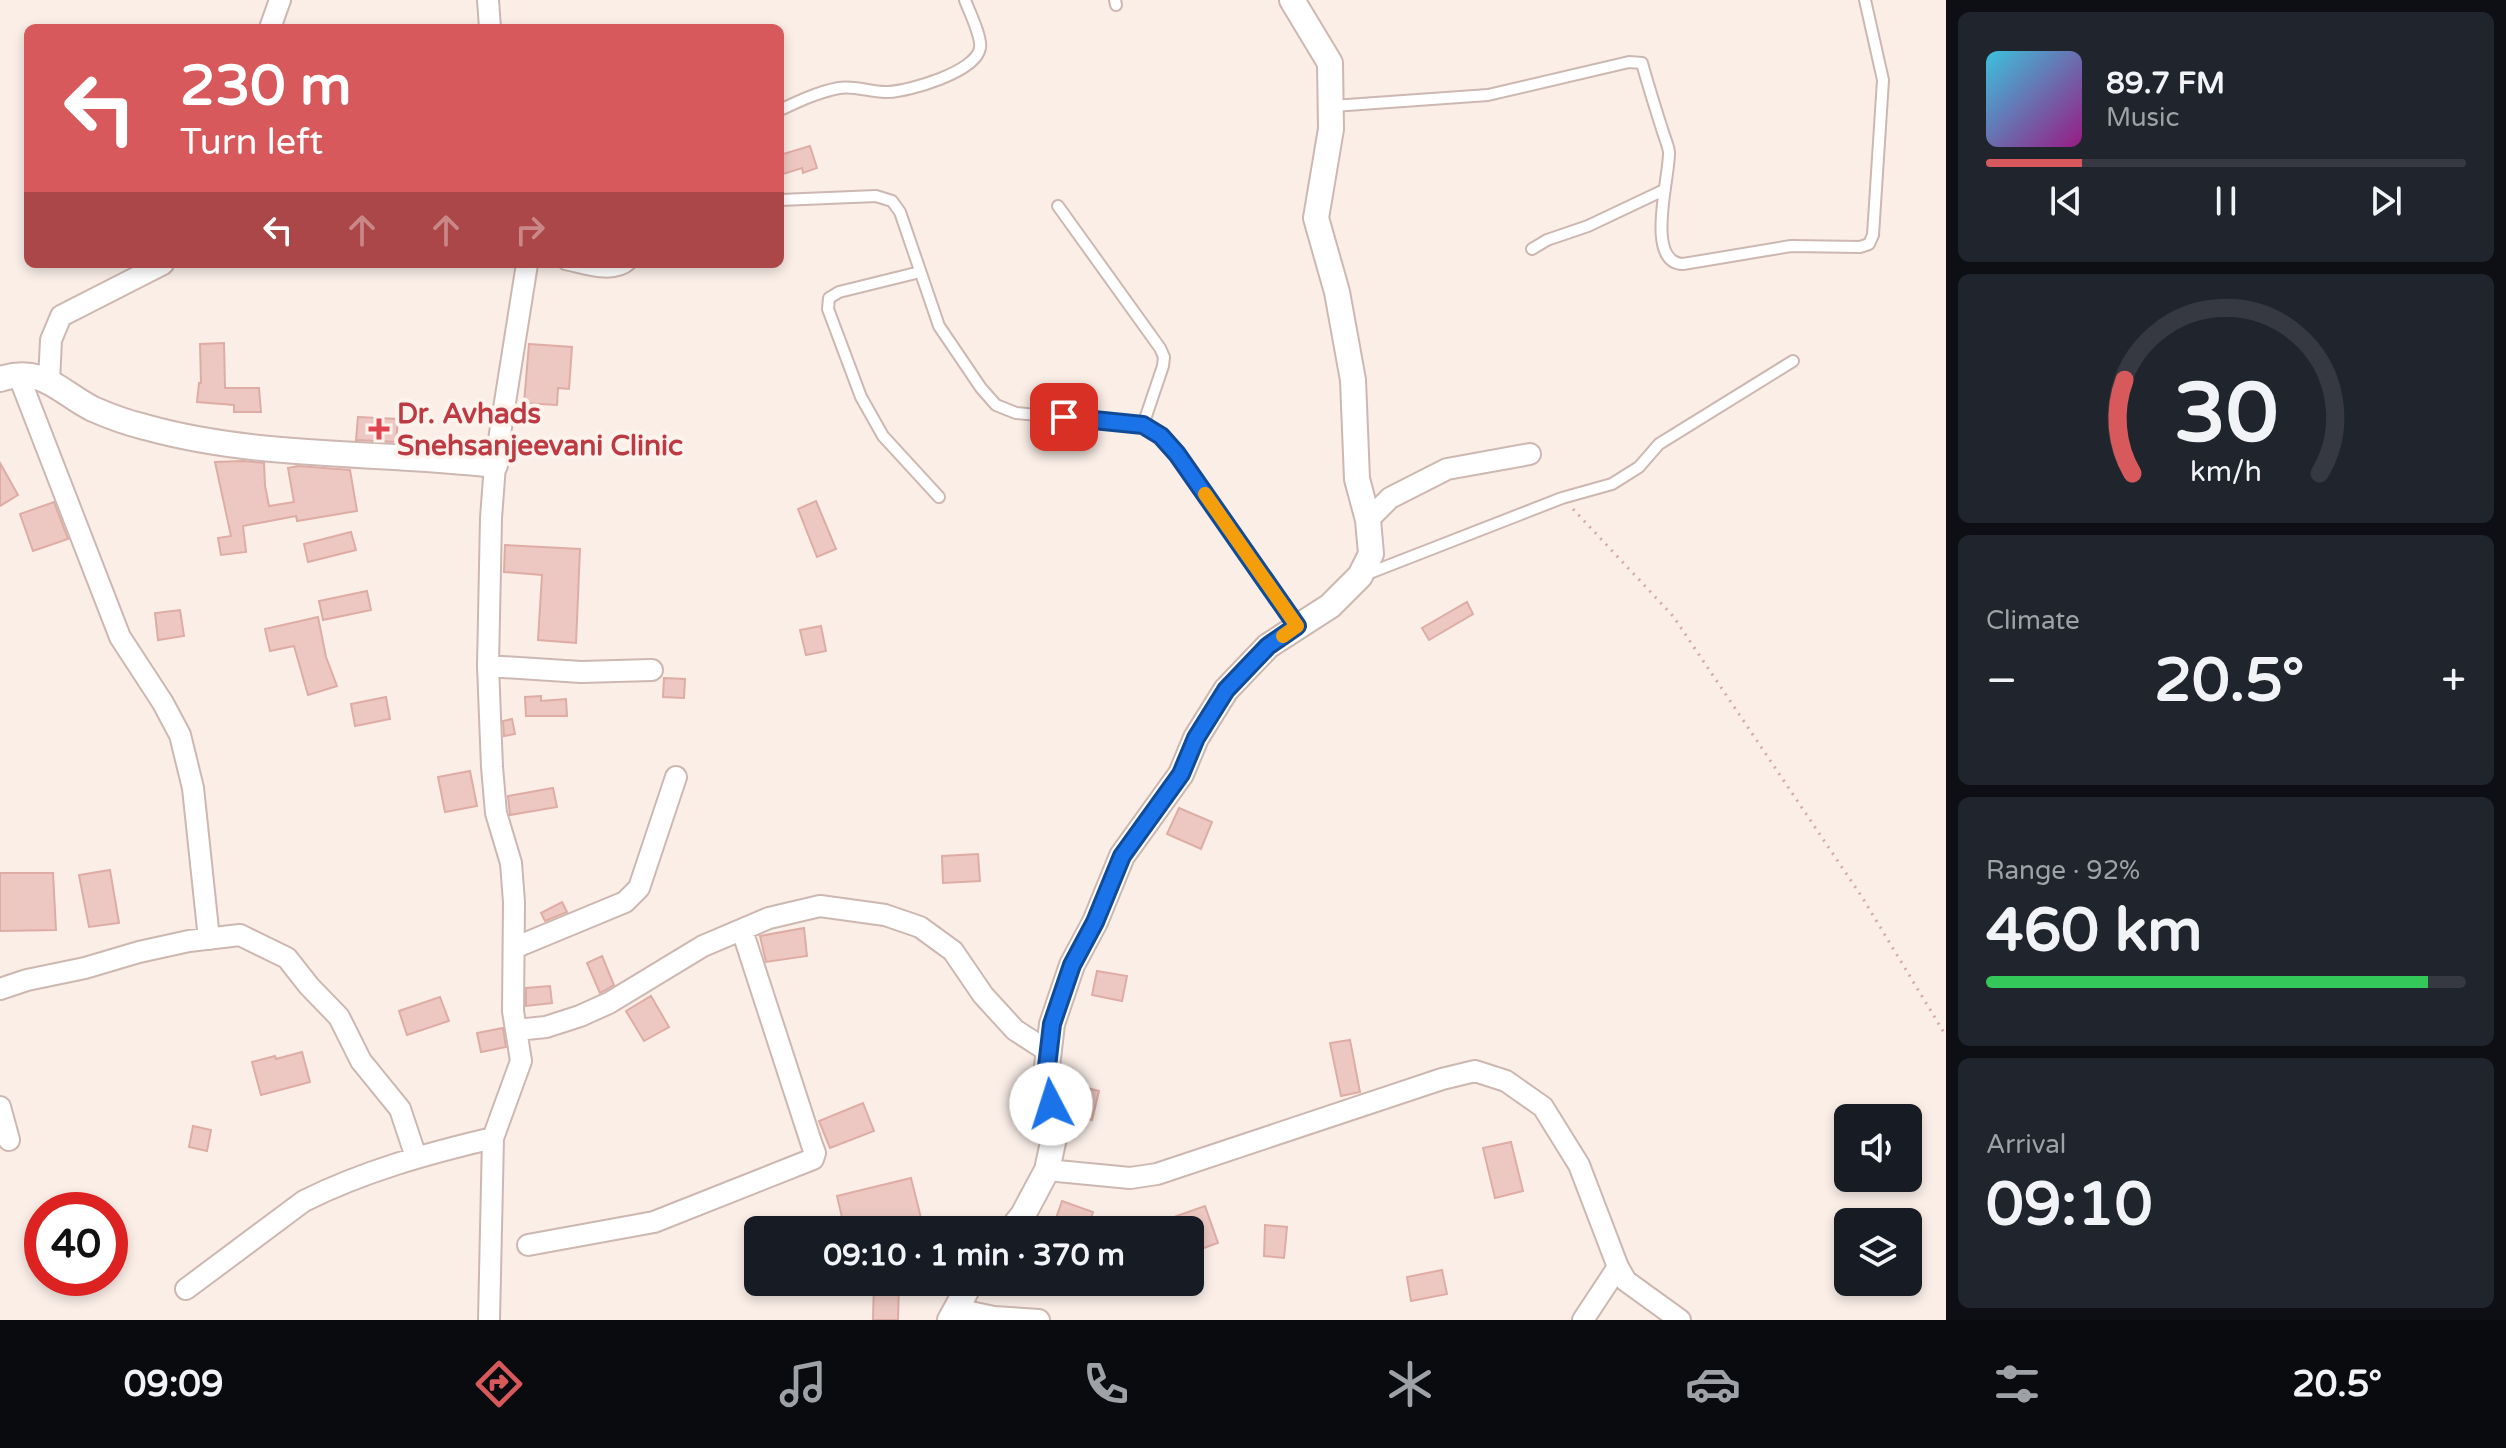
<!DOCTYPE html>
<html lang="en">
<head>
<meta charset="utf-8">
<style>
	:root { --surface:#171b24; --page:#20242c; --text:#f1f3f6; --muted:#9ea1a6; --line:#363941; --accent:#d8595c }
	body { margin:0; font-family:"Varela Round",sans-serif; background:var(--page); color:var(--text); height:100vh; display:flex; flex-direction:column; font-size:30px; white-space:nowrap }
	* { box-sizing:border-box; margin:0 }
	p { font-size:26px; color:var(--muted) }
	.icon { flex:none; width:44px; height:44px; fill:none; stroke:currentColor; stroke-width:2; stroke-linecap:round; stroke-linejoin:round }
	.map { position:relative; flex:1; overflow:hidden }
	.sheet { display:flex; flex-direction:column; gap:12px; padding:12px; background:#0d0f14; width:560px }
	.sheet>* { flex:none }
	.hud { position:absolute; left:24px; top:24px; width:760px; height:244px; border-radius:12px; box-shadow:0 4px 12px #0003; background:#d8595c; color:#fff; overflow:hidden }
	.controls { position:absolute; left:1834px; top:1104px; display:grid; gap:16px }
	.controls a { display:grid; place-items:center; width:88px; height:88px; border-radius:12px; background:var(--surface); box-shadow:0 4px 12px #0003; font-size:40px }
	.speed { position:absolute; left:24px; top:1192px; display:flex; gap:16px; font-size:40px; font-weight:700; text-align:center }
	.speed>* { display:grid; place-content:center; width:104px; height:104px; border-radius:50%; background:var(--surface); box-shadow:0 4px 12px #0003; line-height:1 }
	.speed .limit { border:12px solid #d22; background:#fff; color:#111 }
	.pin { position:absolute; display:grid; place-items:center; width:68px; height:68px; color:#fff; margin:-34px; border-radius:16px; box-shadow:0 4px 12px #0006 }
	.me { position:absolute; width:88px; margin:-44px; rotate:355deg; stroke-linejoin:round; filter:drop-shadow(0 0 6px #0008) }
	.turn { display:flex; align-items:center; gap:28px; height:168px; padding:0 24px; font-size:36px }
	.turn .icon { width:104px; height:104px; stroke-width:2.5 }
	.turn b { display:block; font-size:56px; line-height:68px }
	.lanes { display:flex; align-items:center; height:76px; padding:0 24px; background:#0003; justify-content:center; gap:40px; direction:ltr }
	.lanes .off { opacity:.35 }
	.big { font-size:60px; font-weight:800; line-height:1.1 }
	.sheet .tile { flex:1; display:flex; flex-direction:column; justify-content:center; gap:12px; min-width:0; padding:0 28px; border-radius:12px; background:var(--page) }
	.sheet .dial { align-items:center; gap:0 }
	.dial svg { height:208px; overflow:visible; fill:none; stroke:var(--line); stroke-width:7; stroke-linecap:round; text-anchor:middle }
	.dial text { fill:var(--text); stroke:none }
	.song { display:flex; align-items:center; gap:24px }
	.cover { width:96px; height:96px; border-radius:12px; background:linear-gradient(135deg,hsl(190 70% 55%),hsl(310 70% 35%)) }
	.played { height:8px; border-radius:4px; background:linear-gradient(90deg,var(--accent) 20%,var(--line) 20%) }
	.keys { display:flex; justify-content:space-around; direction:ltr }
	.heat { display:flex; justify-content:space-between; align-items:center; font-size:44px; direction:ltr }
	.charge { height:12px; border-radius:6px; background:linear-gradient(90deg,#34c759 92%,var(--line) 0) }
	.trip { position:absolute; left:744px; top:1216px; width:460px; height:80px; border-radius:12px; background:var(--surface); box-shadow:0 4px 12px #0003; font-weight:800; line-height:80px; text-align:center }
	.tab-bar { display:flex; height:128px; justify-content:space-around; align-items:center; background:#090b0e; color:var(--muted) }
	.tab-bar .icon { width:56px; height:56px }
	.tab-bar .on { color:var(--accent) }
	.tab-bar b { font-size:36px; color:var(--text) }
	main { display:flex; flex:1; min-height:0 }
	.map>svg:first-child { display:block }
</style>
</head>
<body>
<main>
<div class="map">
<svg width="1946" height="1320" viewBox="0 0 1946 1320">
	<rect width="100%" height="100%" fill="#faeee7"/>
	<path fill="#edc8c2" stroke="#deaca4" stroke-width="2" d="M810,146L817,168L803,173L802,168L780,175V155Z
		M224,343L225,388H259L261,412H234V405L197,402L199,383H201L200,344Z
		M529,344L572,347L569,389L558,388L557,405L524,403Z
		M358,417L398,419L396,442L356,440Z
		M244,461L264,463L265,486L269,506L294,502L288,468L298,466L350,470L357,511L297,521L296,516L243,526L246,552L221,555L218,538L231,536L215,462Z
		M0,463L18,495L0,506Z
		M816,501L836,549L817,557L798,509Z
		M54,502L68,539L33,551L20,514Z
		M351,532L356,550L308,562L304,544Z
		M505,545L580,549L576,643L538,640L542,575L504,572Z
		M367,591L371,610L323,620L319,601Z
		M1467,602L1473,614L1429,640L1422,628Z
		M180,610L184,636L158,640L155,613Z
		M318,617L326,657L337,686L308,695L294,646L270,651L265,629Z
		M821,626L826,651L806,655L800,630Z
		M664,678L685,679L684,698L663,697Z
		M541,696V701L566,699L567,716H526L525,697Z
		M386,697L390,719L355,726L351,704Z
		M512,719L515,734L504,736L503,721Z
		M470,771L477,806L445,812L438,777Z
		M553,788L557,807L510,815L508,796Z
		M1179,808L1212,822L1201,849L1167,834Z
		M978,854L980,881L943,883L942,856Z
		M110,870L119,923L89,927L79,875Z
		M0,873H53L56,930L0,931Z
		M562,902L567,912L545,921L541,913Z
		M804,928L807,956L766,962L760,936Z
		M602,956L614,985L600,993L587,963Z
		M1097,971L1127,976L1122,1001L1092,995Z
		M550,986L552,1003L526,1006V988Z
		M651,996L669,1027L644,1041L626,1011Z
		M440,997L449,1021L407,1035L399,1011Z
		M503,1028L506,1047L481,1052L477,1033Z
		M1350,1040L1360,1092L1341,1096L1330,1043Z
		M302,1052L310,1082L261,1095L252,1062L275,1056L276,1059Z
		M1076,1085L1099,1091L1092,1120L1069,1114Z
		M863,1103L874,1131L830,1148L819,1121Z
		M193,1126L211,1130L207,1151L189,1147Z
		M1511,1142L1523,1191L1495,1198L1483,1148Z
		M911,1178L922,1222L890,1230H845L837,1196Z
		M1062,1201L1093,1212L1087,1230H1052Z
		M1205,1206L1218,1243L1190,1253V1230H1143V1228Z
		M1265,1225L1287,1227L1284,1258L1264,1256Z
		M1442,1270L1447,1294L1411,1301L1407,1277Z
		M874,1282H899L898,1320H873Z"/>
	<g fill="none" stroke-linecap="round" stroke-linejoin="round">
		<defs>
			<path id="service" d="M1115,0L1116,5
				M1333,106L1488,95L1629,62L1642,63C1648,85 1655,107 1662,129C1664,136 1668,145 1669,152C1670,176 1644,263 1683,264L1791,246L1860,247L1869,244L1873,235L1883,80L1865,0
				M780,110C799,101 818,92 839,88C856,85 871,93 888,92C910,91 976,72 980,48C982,37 969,11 965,0
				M780,200L876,196L892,201L900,212L939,326L981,388L996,405L1016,413L1143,425L1161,436L1177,454L1297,626
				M1058,206L1160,348L1164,357L1163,366L1143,425
				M1532,249L1547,240L1588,226L1664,190
				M565,264C585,268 613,279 630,264
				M920,272L839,292L829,298L828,309L861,397L883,436L939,497
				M1367,574L1562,498L1612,484L1639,467L1659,444L1793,361"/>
			<path id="minor" d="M488,0L490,28
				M270,28L280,0
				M18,374L120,637L163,703L180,735L193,788L209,939
				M49,381L51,340L61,316L163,264
				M1368,520L1390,498L1447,469L1530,454
				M488,666L581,672L652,670
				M514,948L625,902L639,888L676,777
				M0,989L27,980L85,968L139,952L189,941L240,935L287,958L309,986L339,1017L361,1061L400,1109L416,1157
				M516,1030L546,1027L580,1016L609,1003L703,946L769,918L820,906L885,915L920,927L953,951L983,995L1015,1030L1049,1052
				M0,1107L9,1140
				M1047,1170L1130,1178L1157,1174L1442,1079L1475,1071L1506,1081L1543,1107L1579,1165L1618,1267L1626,1281L1680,1320
				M528,1245L654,1222L813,1159L815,1153L812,1145L742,930
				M186,1289L304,1201C364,1171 429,1153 493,1138
				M956,1309L994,1317L1039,1320
				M489,1320L493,1138L521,1061L513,1011L514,902L511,863L496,813L492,767L488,666L491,518L495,465L527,264
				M1583,1320L1618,1267"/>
			<path id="tertiary" d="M0,379C43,365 59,392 93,409C109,416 128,423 145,427C259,459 378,451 495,465
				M1011,1230L1023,1215L1047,1170L1055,1133L1046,1075L1052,1024L1072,965L1095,922L1122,856L1181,774L1196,738L1226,690L1268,646L1330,606L1360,576L1371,554L1368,520L1357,479L1353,380L1337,292L1316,218L1331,129L1330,63L1292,0
				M950,1320L971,1282"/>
		</defs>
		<use href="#service" stroke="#cdb7b1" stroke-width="14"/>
		<use href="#minor" stroke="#cdb7b1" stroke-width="24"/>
		<use href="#tertiary" stroke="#cdb7b1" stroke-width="28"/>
		<path stroke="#d2aba5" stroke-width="3" stroke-dasharray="2 6" stroke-linecap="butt" d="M1573,509L1673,616L1862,897L1946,1036"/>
		<use href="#service" stroke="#fff" stroke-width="10"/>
		<use href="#minor" stroke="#fff" stroke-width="20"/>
		<use href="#tertiary" stroke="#fff" stroke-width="24"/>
	</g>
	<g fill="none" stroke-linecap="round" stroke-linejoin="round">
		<defs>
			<path id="route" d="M1051,1104L1046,1075L1052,1024L1072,965L1095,922L1122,856L1181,774L1196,738L1226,690L1268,646L1297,626L1177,454L1161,436L1143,425L1064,417"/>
		</defs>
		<use href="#route" stroke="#114b97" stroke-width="20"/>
		<use href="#route" stroke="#1a73e8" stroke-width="14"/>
		<path stroke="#f59e0b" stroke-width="14" d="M1205,494L1297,626L1283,636"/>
	</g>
	<path fill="#e0444e" stroke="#fdf3ed" stroke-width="3" d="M375 417h8v8h8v8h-8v8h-8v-8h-8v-8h8z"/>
	<g text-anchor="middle" stroke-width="8" stroke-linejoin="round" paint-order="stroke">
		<g font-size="28" font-weight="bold" fill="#be3a42" stroke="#fdf3ed" text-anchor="start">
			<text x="397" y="423">Dr. Avhads<tspan x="397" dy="32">Snehsanjeevani Clinic</tspan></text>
		</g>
	</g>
</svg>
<div class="controls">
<a><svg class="icon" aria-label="sound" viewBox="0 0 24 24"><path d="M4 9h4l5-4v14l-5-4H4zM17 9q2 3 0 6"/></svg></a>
<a><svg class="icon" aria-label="layers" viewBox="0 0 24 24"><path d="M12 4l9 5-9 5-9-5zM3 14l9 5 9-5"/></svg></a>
</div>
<div class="speed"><div class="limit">40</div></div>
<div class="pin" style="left:1064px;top:417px;background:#d93025"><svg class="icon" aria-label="arrive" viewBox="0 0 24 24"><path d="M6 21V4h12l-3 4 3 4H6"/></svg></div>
<svg class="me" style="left:1051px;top:1104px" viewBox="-20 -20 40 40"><circle r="19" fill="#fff"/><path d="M0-13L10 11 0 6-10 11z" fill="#1a73e8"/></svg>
<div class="trip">09:10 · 1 min · 370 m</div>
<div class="hud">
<div class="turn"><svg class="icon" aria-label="left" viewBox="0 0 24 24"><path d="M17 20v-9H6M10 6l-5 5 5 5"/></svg><div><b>230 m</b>Turn left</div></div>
<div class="lanes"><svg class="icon" aria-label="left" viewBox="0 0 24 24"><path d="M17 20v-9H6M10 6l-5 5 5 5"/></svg><svg class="icon off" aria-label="ahead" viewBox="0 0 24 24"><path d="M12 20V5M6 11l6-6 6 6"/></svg><svg class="icon off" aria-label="ahead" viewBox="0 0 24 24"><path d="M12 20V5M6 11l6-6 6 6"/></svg><svg class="icon off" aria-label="right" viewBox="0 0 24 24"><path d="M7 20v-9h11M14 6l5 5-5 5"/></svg></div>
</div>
</div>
<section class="sheet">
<div class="tile">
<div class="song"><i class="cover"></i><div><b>89.7 FM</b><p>Music</p></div></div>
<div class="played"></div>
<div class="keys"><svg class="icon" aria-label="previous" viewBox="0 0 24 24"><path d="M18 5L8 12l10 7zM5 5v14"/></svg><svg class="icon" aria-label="pause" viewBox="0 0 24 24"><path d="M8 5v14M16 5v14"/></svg><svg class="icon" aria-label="next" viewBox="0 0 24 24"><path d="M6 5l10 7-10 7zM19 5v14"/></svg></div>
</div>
<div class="tile dial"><svg viewBox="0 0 100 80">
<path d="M14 69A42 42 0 1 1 86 69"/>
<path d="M14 69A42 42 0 0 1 11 33" stroke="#d8595c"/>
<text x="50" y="56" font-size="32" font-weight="700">30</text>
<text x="50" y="72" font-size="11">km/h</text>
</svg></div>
<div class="tile"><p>Climate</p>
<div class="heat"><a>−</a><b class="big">20.5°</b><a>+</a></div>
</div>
<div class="tile"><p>Range · 92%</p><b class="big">460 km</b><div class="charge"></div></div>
<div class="tile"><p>Arrival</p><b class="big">09:10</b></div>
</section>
</main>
<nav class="tab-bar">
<b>09:09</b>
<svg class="icon on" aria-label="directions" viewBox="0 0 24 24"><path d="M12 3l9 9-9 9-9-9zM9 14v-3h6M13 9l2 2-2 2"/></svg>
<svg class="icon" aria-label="music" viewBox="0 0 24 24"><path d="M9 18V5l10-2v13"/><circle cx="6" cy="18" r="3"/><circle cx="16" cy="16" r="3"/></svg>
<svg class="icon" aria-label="phone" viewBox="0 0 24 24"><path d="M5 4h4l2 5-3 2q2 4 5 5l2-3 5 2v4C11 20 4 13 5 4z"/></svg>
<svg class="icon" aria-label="climate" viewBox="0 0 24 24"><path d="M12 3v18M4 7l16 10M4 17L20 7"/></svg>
<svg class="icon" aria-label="car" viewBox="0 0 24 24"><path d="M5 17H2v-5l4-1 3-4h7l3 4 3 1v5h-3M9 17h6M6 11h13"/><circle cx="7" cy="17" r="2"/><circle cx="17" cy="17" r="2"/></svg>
<svg class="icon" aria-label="filters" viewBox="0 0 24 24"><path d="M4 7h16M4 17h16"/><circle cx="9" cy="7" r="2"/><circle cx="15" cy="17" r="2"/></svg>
<b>20.5°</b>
</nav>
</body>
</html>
